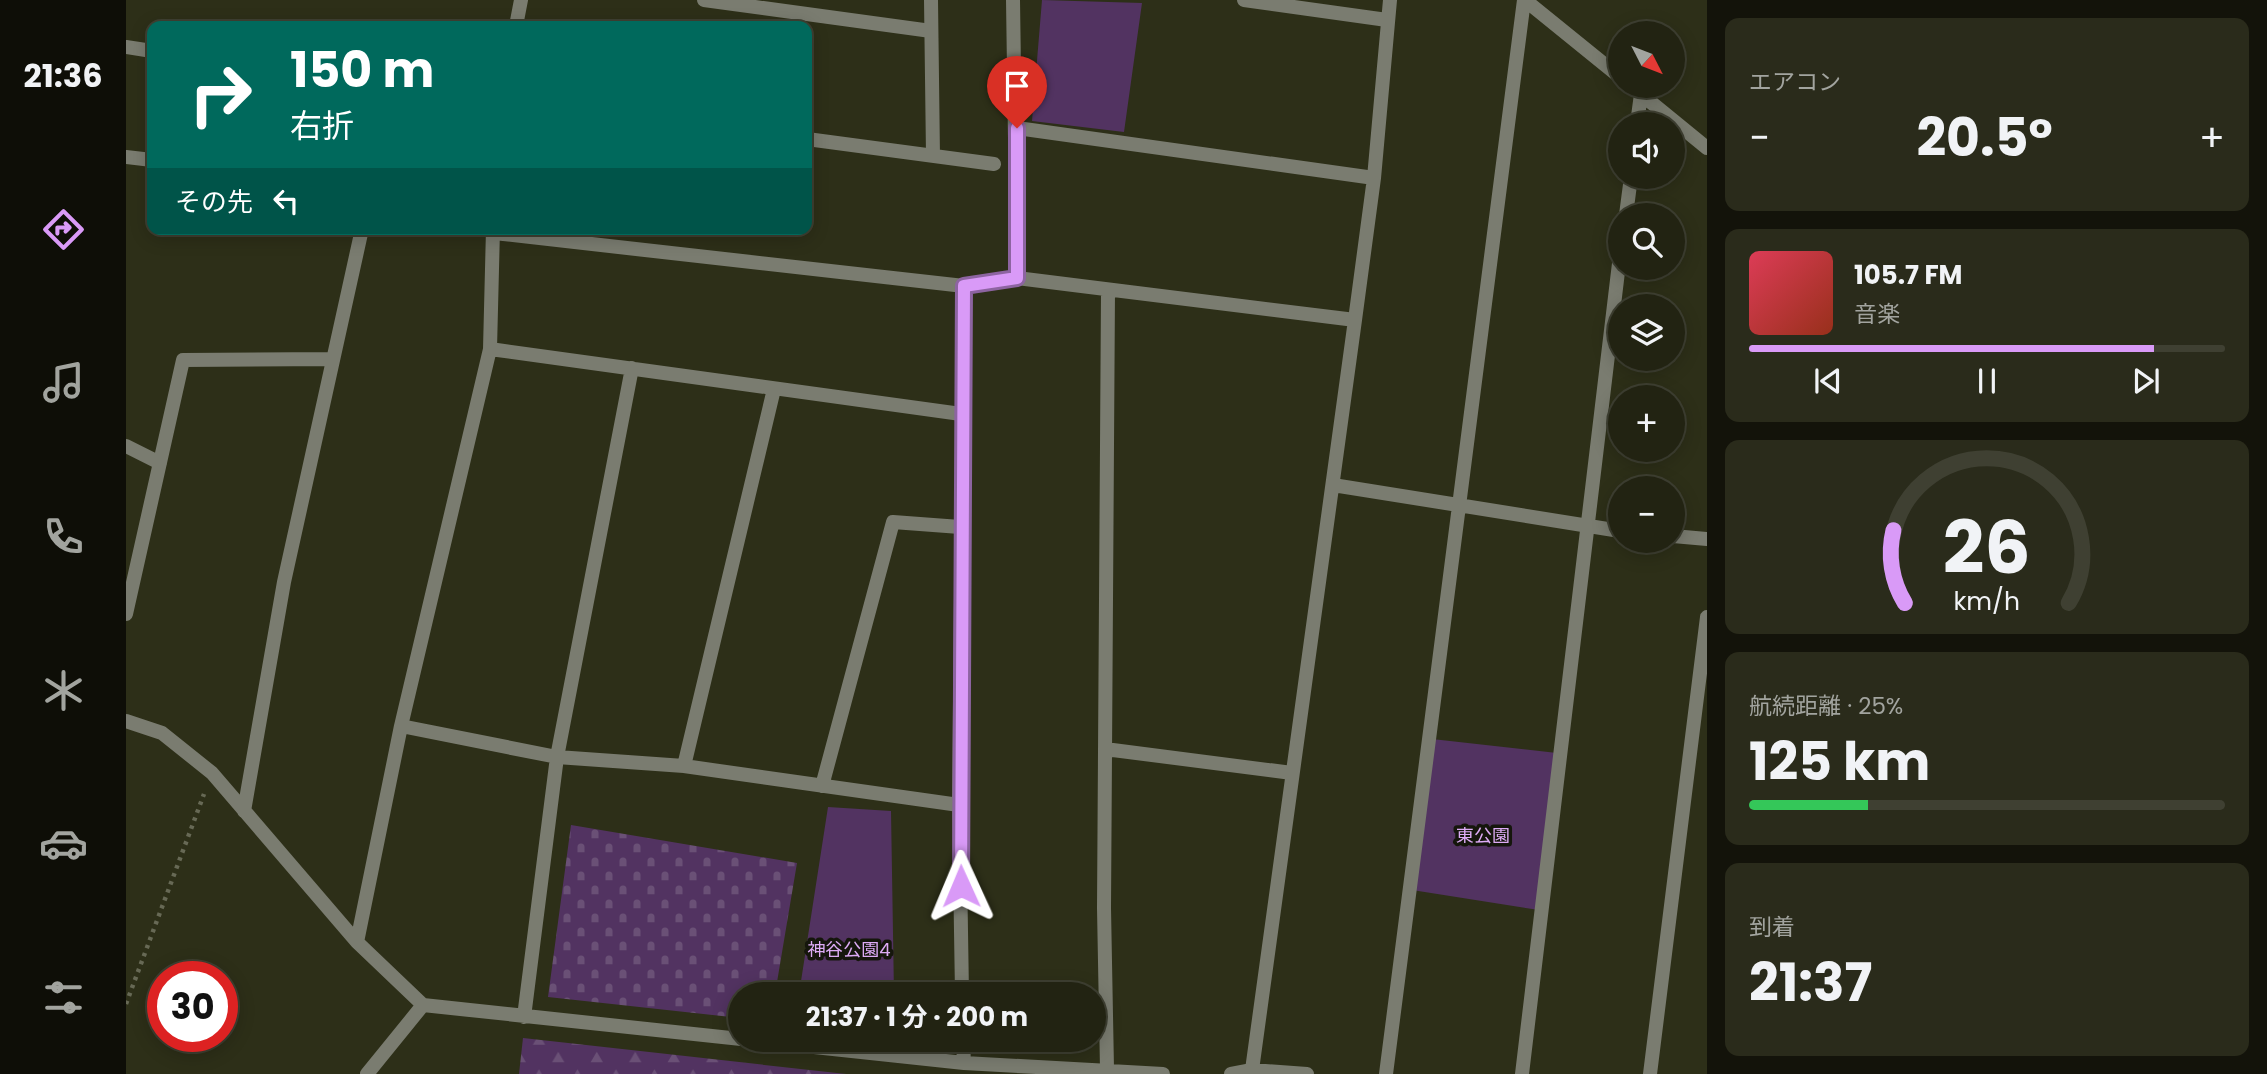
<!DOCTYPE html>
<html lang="ja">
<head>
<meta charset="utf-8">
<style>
	:root { --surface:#222312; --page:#2a2b1b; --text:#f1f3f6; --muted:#a2a49f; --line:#3f4032; --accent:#d99af7 }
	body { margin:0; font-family:Poppins,"Noto Sans JP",sans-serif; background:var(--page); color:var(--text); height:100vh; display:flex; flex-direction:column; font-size:26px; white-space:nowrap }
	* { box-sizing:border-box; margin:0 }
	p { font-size:23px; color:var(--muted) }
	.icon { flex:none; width:38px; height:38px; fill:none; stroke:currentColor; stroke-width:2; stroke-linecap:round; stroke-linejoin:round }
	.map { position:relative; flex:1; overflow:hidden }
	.drawer { display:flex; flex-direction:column; gap:18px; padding:18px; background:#13130a; width:560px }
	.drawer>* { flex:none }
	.guide { position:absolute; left:21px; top:21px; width:665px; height:214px; border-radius:14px; box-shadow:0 4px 18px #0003,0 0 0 2px var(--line); background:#00695c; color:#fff; overflow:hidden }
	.needle { width:46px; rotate:132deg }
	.tools { position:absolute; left:1482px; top:21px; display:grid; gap:14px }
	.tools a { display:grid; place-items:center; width:77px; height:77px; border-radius:50%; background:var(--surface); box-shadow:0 4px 18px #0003,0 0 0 2px var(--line); font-size:35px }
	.speed { position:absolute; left:21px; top:961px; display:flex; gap:14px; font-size:35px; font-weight:700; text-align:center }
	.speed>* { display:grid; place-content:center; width:91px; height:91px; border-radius:50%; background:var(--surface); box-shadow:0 4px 18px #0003,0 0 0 2px var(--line); line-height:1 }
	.speed .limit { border:10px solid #d22; background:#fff; color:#111 }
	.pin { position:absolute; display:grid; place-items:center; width:60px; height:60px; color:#fff; margin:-72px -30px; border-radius:50% 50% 50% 0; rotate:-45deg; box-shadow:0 0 7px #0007 }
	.pin .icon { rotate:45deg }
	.me { position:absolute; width:77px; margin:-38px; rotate:359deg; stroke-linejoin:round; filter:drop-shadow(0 0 5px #0008) }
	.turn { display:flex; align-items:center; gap:24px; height:147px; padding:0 28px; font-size:32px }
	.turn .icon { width:91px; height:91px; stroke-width:2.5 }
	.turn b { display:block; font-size:49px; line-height:60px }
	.then { display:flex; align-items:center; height:66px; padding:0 28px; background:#0003; gap:14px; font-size:26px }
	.big { font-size:52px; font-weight:700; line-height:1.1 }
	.drawer .widget { flex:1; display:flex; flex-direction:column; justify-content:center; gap:10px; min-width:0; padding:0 24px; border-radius:14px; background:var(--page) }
	.drawer .dial { align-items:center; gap:0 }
	.dial svg { height:182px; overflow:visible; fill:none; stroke:var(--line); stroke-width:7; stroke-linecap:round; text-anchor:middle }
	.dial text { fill:var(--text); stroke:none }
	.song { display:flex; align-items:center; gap:21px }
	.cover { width:84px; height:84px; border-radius:10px; background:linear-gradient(135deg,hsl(350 70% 55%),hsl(10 70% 35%)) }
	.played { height:7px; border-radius:4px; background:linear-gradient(90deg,var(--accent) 85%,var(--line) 85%) }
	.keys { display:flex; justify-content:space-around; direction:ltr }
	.heat { display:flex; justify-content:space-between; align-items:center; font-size:38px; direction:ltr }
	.charge { height:10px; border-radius:5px; background:linear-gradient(90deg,#34c759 25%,var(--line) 0) }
	.trip { position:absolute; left:602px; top:982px; width:378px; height:70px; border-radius:35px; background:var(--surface); box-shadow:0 4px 18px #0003,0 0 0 2px var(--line); font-weight:700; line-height:70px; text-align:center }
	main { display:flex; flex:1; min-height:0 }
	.menu { display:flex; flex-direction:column; width:126px; justify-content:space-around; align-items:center; background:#0e0e07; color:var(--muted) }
	.menu .icon { width:49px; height:49px }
	.menu .selected { color:var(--accent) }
	.menu b { font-size:32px; color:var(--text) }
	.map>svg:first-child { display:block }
</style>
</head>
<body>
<main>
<nav class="menu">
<b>21:36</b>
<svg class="icon selected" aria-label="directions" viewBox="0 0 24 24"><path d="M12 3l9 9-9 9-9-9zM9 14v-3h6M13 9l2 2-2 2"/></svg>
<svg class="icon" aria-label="music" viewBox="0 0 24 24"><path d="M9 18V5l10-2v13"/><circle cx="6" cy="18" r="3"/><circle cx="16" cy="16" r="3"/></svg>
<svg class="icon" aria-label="phone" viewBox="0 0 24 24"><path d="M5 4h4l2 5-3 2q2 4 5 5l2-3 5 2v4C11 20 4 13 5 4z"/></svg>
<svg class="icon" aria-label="climate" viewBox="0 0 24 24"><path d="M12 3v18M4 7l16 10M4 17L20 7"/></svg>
<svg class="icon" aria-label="car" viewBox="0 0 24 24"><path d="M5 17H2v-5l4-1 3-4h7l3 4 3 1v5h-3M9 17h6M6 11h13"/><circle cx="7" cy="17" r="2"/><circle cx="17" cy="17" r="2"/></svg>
<svg class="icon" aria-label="filters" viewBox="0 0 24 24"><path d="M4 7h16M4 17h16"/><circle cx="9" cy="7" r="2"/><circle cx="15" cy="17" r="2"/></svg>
</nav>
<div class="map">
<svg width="1581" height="1074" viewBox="0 0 1581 1074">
	<defs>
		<pattern id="forest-firs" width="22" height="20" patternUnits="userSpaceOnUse" patternTransform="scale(1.75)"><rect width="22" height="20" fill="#523361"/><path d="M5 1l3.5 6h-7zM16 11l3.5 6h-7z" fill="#6a5076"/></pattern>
		<pattern id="cemetery-stones" width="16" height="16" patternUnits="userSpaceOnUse" patternTransform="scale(1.75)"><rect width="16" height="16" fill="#523361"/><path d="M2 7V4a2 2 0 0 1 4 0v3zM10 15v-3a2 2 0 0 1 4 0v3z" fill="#6a5076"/></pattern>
	</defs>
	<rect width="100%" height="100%" fill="#2d2f18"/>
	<path fill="#523361" d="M916,0L1016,3L998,132L906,121Z
		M1306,739L1431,753L1413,910L1286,890Z
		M702,807L765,811L768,994H673Z"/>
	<path fill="url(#forest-firs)" d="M397,1038L720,1074H393Z"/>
	<path fill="url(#cemetery-stones)" d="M445,825L671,863L649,994H614V1018L422,997Z"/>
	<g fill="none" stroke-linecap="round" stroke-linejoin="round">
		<path stroke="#676955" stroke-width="4.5" stroke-dasharray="3.5 5" stroke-linecap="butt" d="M0,1004L78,794"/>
		<path stroke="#7a7c70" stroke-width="14" d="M578,0L805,31
			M805,0L807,156
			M887,0L891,278
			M1118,0L1261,20
			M1399,0L1494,77
			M390,26L395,0
			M0,47L26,51
			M1505,86L1581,148
			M1511,124L1515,94
			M891,128L1248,178
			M681,139L868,164
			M0,157L26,160
			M1500,215L1505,177
			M368,233L838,286L891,278L1229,320
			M364,349L835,414
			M0,446L34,463
			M1207,485L1494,531
			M1547,536L1581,539
			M0,614L57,360L207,359
			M0,721L36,733L86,773L231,942L297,1005L838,1063L1037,1074
			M275,726L431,757L558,766L833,805
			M979,749L1166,773
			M558,766L648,389
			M696,786L767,522L834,527
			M118,811L158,582L236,229
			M231,942L275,726L364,349L367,229
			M836,994L833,805L838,286
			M398,1017L431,757L506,368
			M837,1040L838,1063
			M981,1069L978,908L982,291
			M1126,1070L1229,320L1248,178L1264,0
			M241,1074L297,1005
			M1105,1074L1126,1070L1181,1074
			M1260,1074L1398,0
			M1396,1074L1494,255
			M1524,1074L1581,617"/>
	</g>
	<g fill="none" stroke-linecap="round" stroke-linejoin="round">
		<defs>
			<path id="route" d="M835,886L838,286L891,278V128"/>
		</defs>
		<use href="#route" stroke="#8d64a1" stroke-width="18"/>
		<use href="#route" stroke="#d99af7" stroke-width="12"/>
	</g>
	<g text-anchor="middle" stroke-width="7" stroke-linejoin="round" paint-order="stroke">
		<g font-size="18" fill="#ddabf5" stroke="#15160c">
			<text x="1357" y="842">東公園</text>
			<text x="723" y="956">神谷公園4</text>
		</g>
	</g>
</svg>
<div class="tools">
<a><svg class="needle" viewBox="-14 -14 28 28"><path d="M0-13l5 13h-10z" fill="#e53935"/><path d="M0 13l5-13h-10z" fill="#a2a49f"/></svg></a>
<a><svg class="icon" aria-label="sound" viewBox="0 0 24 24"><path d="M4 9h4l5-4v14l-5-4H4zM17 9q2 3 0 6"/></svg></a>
<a><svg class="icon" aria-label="search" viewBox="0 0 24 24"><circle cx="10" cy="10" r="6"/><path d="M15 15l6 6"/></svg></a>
<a><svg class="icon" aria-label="layers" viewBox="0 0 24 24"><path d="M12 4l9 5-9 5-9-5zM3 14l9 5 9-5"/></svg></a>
<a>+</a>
<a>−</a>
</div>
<div class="speed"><div class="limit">30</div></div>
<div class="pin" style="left:891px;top:128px;background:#d93025"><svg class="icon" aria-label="arrive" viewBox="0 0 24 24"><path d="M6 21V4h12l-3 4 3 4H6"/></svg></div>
<svg class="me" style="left:835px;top:886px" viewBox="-20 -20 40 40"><path d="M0-17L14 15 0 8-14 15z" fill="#d99af7" stroke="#fff" stroke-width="4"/></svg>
<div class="trip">21:37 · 1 分 · 200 m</div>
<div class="guide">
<div class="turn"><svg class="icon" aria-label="right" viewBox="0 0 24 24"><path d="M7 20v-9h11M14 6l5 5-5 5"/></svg><div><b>150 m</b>右折</div></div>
<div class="then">その先<svg class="icon" aria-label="left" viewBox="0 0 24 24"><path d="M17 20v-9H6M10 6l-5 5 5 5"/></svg></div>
</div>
</div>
<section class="drawer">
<div class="widget"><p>エアコン</p>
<div class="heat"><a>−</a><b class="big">20.5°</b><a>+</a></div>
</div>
<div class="widget">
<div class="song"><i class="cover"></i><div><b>105.7 FM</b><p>音楽</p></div></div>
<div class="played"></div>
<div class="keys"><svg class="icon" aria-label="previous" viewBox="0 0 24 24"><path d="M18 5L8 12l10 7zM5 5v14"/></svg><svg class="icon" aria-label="pause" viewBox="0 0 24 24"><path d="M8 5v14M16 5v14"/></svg><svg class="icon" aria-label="next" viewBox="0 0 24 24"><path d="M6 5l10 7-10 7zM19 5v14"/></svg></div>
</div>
<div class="widget dial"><svg viewBox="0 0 100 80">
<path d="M14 69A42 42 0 1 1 86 69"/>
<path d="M14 69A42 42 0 0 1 9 37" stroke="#d99af7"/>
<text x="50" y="56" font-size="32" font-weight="700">26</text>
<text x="50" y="72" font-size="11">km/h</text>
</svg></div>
<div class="widget"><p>航続距離 · 25%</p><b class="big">125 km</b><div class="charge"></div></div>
<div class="widget"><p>到着</p><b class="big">21:37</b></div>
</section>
</main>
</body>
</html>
